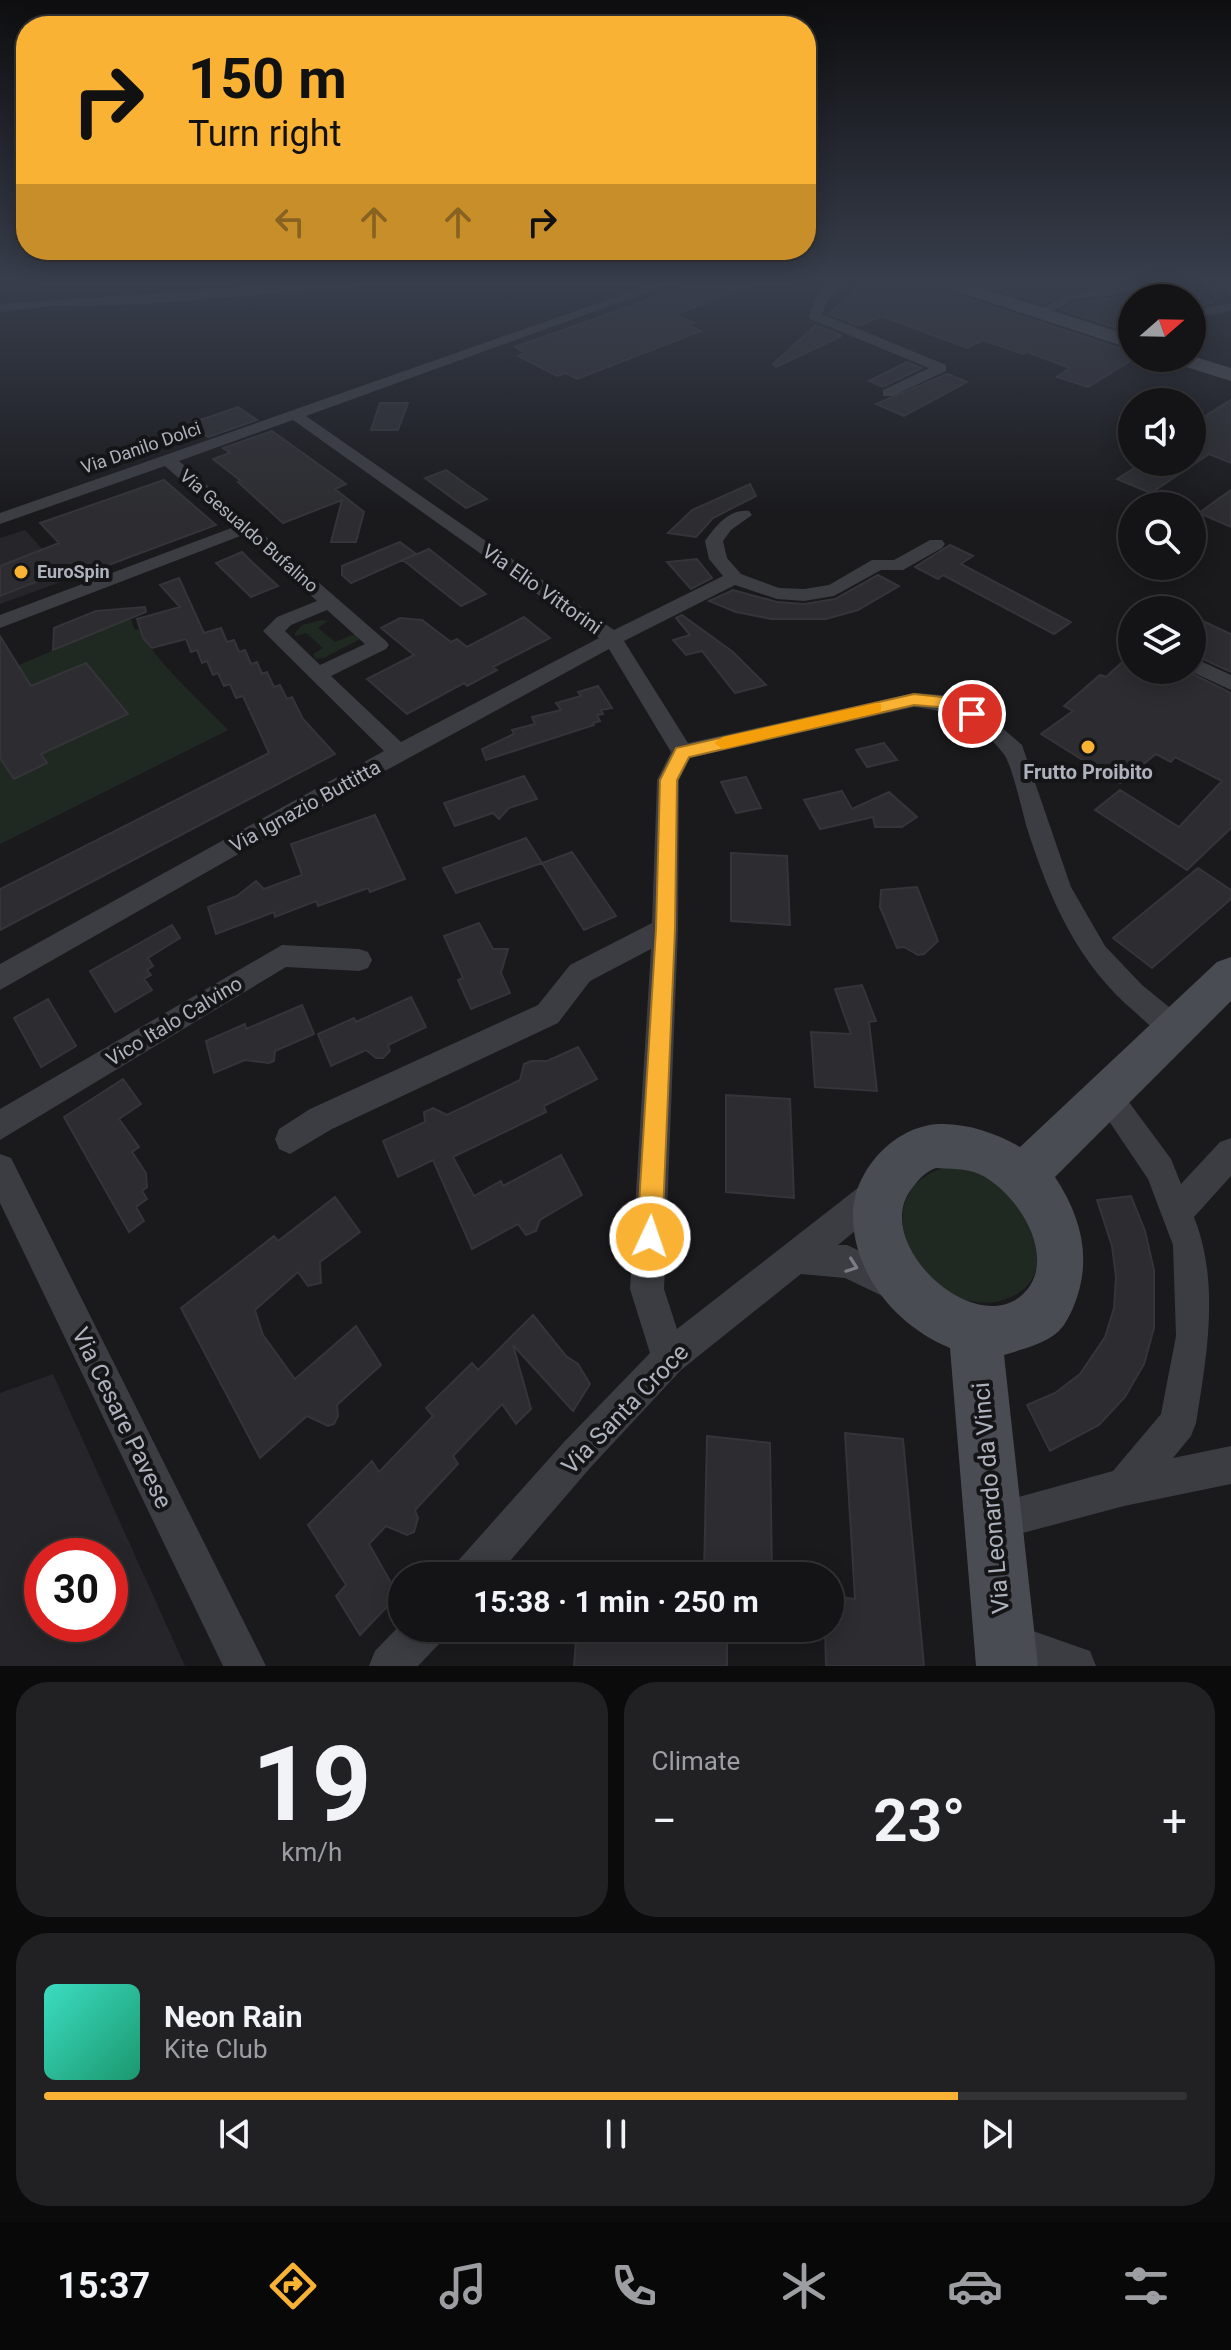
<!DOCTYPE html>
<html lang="en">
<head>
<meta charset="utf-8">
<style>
	:root { --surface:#141416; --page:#212123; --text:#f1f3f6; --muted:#9d9ea1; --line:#333335; --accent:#fab235 }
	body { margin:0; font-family:Roboto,sans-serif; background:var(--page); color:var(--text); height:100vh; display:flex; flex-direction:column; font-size:30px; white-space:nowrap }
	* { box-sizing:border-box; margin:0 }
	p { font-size:26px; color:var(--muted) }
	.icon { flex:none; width:44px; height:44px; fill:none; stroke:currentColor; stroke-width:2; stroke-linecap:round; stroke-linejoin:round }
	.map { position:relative; height:1666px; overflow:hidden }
	.panel { display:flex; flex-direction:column; gap:16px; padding:16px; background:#0b0b0c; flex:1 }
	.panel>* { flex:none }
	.hud { position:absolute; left:16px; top:16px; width:800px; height:244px; border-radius:32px; box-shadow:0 4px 20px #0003,0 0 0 2px var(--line); background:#fab235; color:#111; overflow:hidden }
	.needle { width:52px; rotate:70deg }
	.tools { position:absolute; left:1118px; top:284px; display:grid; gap:16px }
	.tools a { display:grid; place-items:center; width:88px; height:88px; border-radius:50%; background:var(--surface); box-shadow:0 4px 20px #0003,0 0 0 2px var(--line); font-size:40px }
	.speed { position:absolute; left:24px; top:1538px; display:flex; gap:16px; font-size:40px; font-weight:700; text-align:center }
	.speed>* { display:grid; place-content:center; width:104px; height:104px; border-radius:50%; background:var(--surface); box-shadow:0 4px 20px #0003,0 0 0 2px var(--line); line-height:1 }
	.speed .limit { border:12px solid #d22; background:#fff; color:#111 }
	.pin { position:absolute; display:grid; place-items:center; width:68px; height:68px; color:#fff; margin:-34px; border:4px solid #fff; border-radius:50%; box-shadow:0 2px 8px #0007 }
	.me { position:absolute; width:88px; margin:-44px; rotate:3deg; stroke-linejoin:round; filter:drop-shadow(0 0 6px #0008) }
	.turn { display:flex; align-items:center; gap:28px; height:168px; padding:0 40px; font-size:36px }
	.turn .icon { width:104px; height:104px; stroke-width:2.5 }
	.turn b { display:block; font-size:56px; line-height:68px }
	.lanes { display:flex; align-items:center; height:76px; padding:0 40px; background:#0003; justify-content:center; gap:40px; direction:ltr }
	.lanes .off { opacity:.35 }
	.big { font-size:60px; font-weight:700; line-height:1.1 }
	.panel .widget { flex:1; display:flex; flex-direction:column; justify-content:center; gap:12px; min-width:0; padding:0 28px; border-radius:32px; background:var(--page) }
	.panel .dial { align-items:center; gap:0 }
	.dial b { font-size:104px; line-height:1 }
	.song { display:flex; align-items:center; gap:24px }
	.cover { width:96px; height:96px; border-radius:12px; background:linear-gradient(135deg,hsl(170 70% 55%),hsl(160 70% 35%)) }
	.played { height:8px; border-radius:4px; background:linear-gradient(90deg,var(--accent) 80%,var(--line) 80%) }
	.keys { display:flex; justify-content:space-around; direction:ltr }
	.heat { display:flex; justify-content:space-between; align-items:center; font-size:44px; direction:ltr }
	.panel .tiles { flex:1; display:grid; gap:16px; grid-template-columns:1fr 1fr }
	.widget:last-child { grid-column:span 2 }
	.trip { position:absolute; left:388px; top:1562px; width:456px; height:80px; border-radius:40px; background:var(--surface); box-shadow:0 4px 20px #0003,0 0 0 2px var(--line); font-weight:700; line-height:80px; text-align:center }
	.tabs { display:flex; height:128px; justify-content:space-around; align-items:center; background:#080809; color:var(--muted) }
	.tabs .icon { width:56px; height:56px }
	.tabs .on { color:var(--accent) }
	.tabs b { font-size:36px; color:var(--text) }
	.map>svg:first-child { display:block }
</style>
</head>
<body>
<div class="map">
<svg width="1231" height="1666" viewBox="0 0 1231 1666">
	<rect width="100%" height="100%" fill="#1a1a1d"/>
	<path fill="#26262a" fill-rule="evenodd" d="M25,530L69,579L0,604V538Z
		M53,1374L185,1666H0V1393ZM42,1556H110V1624H42Z"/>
	<path fill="#202921" d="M130,618L135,630L140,629C150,657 206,706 228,730L0,844V673Z
		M322,620L328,621L318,628L335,642L355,634L360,639L324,658L315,659L313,654L323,648L306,633L295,636V633L302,625Z
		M949,1166C962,1169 979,1170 991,1176C1029,1194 1062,1270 1015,1295C938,1337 845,1194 949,1166Z"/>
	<path fill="#2d2d31" stroke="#343439" stroke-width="2" d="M704,280L761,281L675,315L694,323L688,325L701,331L577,379L566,373L557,376L518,356L526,353L515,347Z
		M867,280H927L932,287L1132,352V360L1088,387L1057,377L1070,368L1027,352L1023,354L983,340L967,348L882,316L859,326L829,314Z
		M988,280H1147L1069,290L1043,304L983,285Z
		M1191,288L1213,303L1192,307V298H1132V333L1061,310L1073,303Z
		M816,325L840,335L837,336L840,337L776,367L773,364Z
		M907,362L922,368L883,387L869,381Z
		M947,374L967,382L904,416L876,404Z
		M1231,400V463L1209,454L1151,493L1117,479L1144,462H1192V424Z
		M380,403H408L398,430H371Z
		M238,407L257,420L208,437L191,423Z
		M272,431L346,484L335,489L364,512L356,542H331L342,500L283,523L238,482L241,481L213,459L230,453L223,448Z
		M446,470L487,499L466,508L425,478Z
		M164,480L216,525L87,573L79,565L0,596V566L59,543L40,523Z
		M750,484L756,496L713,518L696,537L668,533L692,510Z
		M1231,490V527L1199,513L1214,502Z
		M400,542L416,554L351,583L342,575V566Z
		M950,545L973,556L961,564L1071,622L1054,634L943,575L938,579L915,567Z
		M429,549L486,594L461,606L403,560Z
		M242,552L253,563L278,586L251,597L216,563Z
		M697,559L712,578L691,589L667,562Z
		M878,575L899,586L858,610L826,619H771L736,612L709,601L733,590L777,602L804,604L835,599Z
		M179,578L204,633L221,628L227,642L234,640L239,652L245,650L251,664L257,662L262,674L267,672L274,687L280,685L287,699L292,697L303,719L335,754L0,930V889L269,753L243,696L236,698L230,684L224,686L218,673L213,675L207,661L202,663L197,650L191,652L186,639L152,648L143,638L137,619L180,607L160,585Z
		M145,607L146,612L53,650L54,628L96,611Z
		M682,615L733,652L766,685L735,693L702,651L686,655L673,640L690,635L676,618Z
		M1192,616L1231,634V672L1192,654Z
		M524,617L550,638L493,667L497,670L467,686L464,683L407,714L367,679L414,655L381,628L400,618L422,620L451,642L457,639L467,647Z
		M0,636L31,686L86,663L128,714L41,754L47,763L14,779L0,758Z
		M1132,653V670H1185L1231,693V828L1187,870L1095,810L1120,790L1179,827L1222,781L1175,757L1171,762L1156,754L1120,783L1041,734L1073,711L1064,706L1100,675L1106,677Z
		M598,686L612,708L601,710L603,714L597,715L600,721L593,723L594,725L486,760L482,749L514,734L512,730L535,724L532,717L561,710L556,703L581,696L578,692Z
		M884,743L897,760L867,767L856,750Z
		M524,776L537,799L509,808L499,819L493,813L455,826L444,803Z
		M746,777L761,808L736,813L721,782Z
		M842,791L852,809L889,792L917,817L902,827H875L873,817L820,829L804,800Z
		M375,815L405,879L370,892L368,888L318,906L316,901L275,917L274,912L216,934L208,907L237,896L256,881L264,889L302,875L291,844Z
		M526,838L542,863L456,893L443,868Z
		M572,852L616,916L584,930L542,863Z
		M731,853L787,856L790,925L731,921Z
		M1198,868L1231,890V899L1152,968L1113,938Z
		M917,887L938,941L924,954L918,955L904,947L897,948L880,907L881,890Z
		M479,923L493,949H508L501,973L510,993L471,1009L458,980L463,978L444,936Z
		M172,925L180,938L148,958L153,966L147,970L151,975L144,979L152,990L115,1012L90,971Z
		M862,985L876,1021L869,1022L877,1091L815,1087L811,1032L851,1034L835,989Z
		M411,997L426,1027L388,1045L390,1051L383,1058H376L366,1050L331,1066L318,1034L354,1018L356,1022Z
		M48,999L76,1046L41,1067L14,1018Z
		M302,1005L314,1034L275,1051L274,1061L269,1063L245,1060L214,1073L206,1041L245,1024L246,1029Z
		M578,1047L597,1079L544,1106L546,1112L453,1157L474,1196L501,1181L503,1186L561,1155L582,1195L540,1220L536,1231L526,1235L518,1224L472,1249L433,1160L398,1177L383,1141L425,1122L424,1112L433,1108L447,1115L520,1080L524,1064L531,1061H547Z
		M123,1079L141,1104L119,1119L139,1147L132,1152L146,1173L147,1187L142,1191L147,1199L136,1207L144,1221L129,1232L64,1117Z
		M726,1095L790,1099L794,1198L726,1192Z
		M1131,1196L1145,1231L1154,1270V1328L1144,1364L1125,1397L1099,1425L1050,1451L1027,1405L1055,1393L1080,1374L1105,1337L1114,1308L1116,1277L1112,1246L1097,1200Z
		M335,1197L360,1232L320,1262L321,1283L308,1286L298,1272L255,1310L263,1335L295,1379L356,1326L381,1365L337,1405L338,1416L334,1424L328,1426L307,1416L260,1458L181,1308L274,1236L278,1241Z
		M533,1315L566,1356L578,1364L590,1384L573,1411L513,1345L531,1409L516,1424L502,1404L453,1456L458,1464L415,1510L418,1518L414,1532L407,1535L386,1526L369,1544L398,1595L360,1635L336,1596L346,1585L308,1525L372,1461L379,1472L433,1416L426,1408L472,1363L478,1370Z
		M845,1433L903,1439L924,1666H826L825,1628H830V1596L855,1599Z
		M707,1436L770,1443L772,1576H704Z
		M577,1628H727V1666H574Z"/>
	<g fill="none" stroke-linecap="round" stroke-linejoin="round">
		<path fill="#3b3d42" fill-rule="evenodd" d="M351,280H401L395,284L147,304L52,306L0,312V304Z
			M664,280H681L306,416L614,630L723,576L709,559L705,541C715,527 729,508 749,511L752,515L731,530L723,541L727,558L741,574L779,588L804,589L829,585L872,560H894L930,540H942L945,544L942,548L903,570H881L834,596L804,601L777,599L735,585L624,641L688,743L914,693L942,695L980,709L1022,745L1071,887L1105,946L1142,985L1185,1020L1189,1029L1185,1038L1175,1042C1160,1036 1148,1024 1136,1013C1077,963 1050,900 1027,828C1022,811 1012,764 1003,753C981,724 948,710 914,707L690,758L679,780L678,929L664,1289L677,1329L868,1180L879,1175L890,1180L895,1191L890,1202L838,1245H847L907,1273L912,1285L907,1297L895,1302L845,1278L801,1274L681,1370L590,1468L497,1576H451L457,1562L564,1442L650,1353L630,1289L651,949L590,981L558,1023L332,1129L290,1154L279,1149L275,1139L279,1129L310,1109L538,1005L570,965L652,923L657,780L671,752L609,649L372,778L0,990V964L384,751L263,631L277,617L317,601L243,535L0,628V615L234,527L165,466L0,524V513ZM293,420L599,638L401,742L331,676L386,649L389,645L386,641L179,461ZM327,610L365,644L320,665L285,631L291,625Z
			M839,280H853L827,301L822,314L946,365V371L893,396H883V390L929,368L810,319L809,316L817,296Z
			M970,280H985L968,291H960V285Z
			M1170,280H1203L1197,284L1072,300L1045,316L1034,313L1069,293Z
			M1208,280H1223L1231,285V294Z
			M1231,303V311L1192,318V310Z
			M1192,657L1231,675V690L1188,670H1192Z
			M282,945L359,949L368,952L372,960L368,968L359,971L286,967L0,1140V1109Z
			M1107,1082L1117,1086L1171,1159L1181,1184L1220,1142L1231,1138V1176L1194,1217C1220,1283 1207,1355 1196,1423L1191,1436L1173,1458L1231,1446V1484L1124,1506L993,1541L979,1536L974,1522L979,1508L1113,1471L1161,1414L1176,1336L1173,1245L1148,1179L1092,1096L1097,1086Z
			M0,1154L11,1158L266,1666H223L0,1203Z
			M1005,1621L1090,1651L1096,1666H1015L990,1657L984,1642L990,1627Z
			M402,1623V1628H446L440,1643L418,1666H369L375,1651Z"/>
		<path fill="#494c52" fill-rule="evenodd" d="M930,280H957L1132,336V349L933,284Z
			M1192,356L1231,368V381L1170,362L1167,358Z
			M1231,957V1001L1055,1177C1082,1218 1093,1261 1073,1308C1068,1319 1062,1331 1051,1337C1037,1346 1019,1350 1004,1355L1038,1666H976L950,1348C899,1327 855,1278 853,1219C851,1173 893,1126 939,1124C967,1123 996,1133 1020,1147L1217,962ZM936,1168C949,1169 966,1168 979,1174C1017,1191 1061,1260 1022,1295C972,1339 868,1240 913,1187C920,1178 925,1172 936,1168Z"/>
	</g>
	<defs><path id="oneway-chevron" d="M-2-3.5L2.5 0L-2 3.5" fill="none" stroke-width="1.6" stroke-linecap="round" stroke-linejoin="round" transform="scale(2)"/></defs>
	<use stroke="#7a7d86" href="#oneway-chevron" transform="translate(852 1266) rotate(20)"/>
	<linearGradient id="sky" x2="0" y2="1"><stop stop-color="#0e0e10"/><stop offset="0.55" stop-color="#383e4c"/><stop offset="1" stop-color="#383e4c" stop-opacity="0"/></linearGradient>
	<rect width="1231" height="513" fill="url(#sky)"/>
	<path fill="#fab235" stroke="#a27422" stroke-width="2" d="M914,694L942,697L977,711L980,714L972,720L939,707L914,705L689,757L677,780L675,929L662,1237L659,1245L650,1249L641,1245L637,1237L656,929L660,780L676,748Z"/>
	<path fill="#f59e0b" d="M876,703L881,704V712L723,749L714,743L723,737Z"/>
	<g fill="#fab235" stroke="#151518" stroke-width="3">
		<circle cx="21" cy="572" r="8"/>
		<circle cx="1088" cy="747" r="8"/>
	</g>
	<g text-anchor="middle" stroke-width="8" stroke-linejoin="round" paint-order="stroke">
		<g font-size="18" fill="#adb2bd" stroke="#151518">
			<text transform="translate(141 448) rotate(-19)" y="6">Via Danilo Dolci</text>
			<text transform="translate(249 531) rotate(41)" y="6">Via Gesualdo Bufalino</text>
		</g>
		<g font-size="18" font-weight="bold" fill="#adb2bd" stroke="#151518" text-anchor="start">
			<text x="37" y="578">EuroSpin</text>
		</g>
		<g font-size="20" fill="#adb2bd" stroke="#151518">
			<text transform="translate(542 589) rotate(35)" y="7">Via Elio Vittorini</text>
			<text transform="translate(305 806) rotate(-29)" y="7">Via Ignazio Buttitta</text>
			<text transform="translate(174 1021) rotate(-31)" y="7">Vico Italo Calvino</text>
		</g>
		<g font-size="20" font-weight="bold" fill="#adb2bd" stroke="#151518">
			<text x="1088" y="779">Frutto Proibito</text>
		</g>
		<g font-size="24" fill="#adb2bd" stroke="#151518">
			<text transform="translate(625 1409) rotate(-46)" y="8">Via Santa Croce</text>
			<text transform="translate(122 1418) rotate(64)" y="8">Via Cesare Pavese</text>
			<text transform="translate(991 1498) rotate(-95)" y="8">Via Leonardo da Vinci</text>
		</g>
	</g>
</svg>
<div class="tools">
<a><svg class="needle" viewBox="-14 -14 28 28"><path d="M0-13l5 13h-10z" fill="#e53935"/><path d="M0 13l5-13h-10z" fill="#9d9ea1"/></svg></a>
<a><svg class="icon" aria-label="sound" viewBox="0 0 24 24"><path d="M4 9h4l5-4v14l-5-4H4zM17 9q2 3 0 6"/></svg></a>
<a><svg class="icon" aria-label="search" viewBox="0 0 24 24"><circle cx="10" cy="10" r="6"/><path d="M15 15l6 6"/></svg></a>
<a><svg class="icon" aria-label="layers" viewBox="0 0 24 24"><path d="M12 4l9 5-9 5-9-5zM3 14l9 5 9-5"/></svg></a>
</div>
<div class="speed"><div class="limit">30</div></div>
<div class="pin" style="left:972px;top:714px;background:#d93025"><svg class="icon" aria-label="arrive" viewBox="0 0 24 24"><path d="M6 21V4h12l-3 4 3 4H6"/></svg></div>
<svg class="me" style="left:650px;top:1237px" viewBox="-20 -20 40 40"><circle r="17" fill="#fab235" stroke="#fff" stroke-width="3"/><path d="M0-11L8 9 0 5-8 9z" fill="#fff"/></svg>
<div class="trip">15:38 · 1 min · 250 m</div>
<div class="hud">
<div class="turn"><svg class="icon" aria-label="right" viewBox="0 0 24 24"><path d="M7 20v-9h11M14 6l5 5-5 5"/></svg><div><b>150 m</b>Turn right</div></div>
<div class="lanes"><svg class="icon off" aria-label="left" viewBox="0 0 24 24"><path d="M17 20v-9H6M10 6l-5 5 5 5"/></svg><svg class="icon off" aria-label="ahead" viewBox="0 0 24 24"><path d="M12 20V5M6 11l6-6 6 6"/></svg><svg class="icon off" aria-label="ahead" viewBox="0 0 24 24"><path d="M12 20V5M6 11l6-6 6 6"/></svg><svg class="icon" aria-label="right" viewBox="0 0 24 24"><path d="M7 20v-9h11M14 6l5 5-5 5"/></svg></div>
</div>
</div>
<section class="panel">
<div class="tiles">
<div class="widget dial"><b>19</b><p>km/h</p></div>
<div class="widget"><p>Climate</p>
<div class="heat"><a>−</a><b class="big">23°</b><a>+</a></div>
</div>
<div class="widget">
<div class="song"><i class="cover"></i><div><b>Neon Rain</b><p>Kite Club</p></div></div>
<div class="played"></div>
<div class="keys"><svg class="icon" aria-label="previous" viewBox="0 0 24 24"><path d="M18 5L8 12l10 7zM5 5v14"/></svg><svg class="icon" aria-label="pause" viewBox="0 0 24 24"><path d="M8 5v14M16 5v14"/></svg><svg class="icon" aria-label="next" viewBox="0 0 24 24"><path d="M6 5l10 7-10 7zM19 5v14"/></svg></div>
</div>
</div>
</section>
<nav class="tabs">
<b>15:37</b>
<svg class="icon on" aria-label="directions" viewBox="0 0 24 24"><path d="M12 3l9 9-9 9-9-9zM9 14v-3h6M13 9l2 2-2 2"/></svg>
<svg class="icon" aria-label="music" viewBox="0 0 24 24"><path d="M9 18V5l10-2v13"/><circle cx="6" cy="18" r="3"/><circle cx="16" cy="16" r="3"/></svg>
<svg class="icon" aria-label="phone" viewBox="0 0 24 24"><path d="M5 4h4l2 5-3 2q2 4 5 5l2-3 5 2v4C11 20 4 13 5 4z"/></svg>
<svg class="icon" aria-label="climate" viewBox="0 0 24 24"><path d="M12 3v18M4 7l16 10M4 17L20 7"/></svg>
<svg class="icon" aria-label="car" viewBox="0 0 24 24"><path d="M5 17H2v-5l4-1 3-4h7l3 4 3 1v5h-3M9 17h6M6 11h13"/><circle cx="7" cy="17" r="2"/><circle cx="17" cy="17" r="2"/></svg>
<svg class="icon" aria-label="filters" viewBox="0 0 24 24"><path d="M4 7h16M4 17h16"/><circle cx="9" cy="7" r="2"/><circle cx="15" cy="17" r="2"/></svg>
</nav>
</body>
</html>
